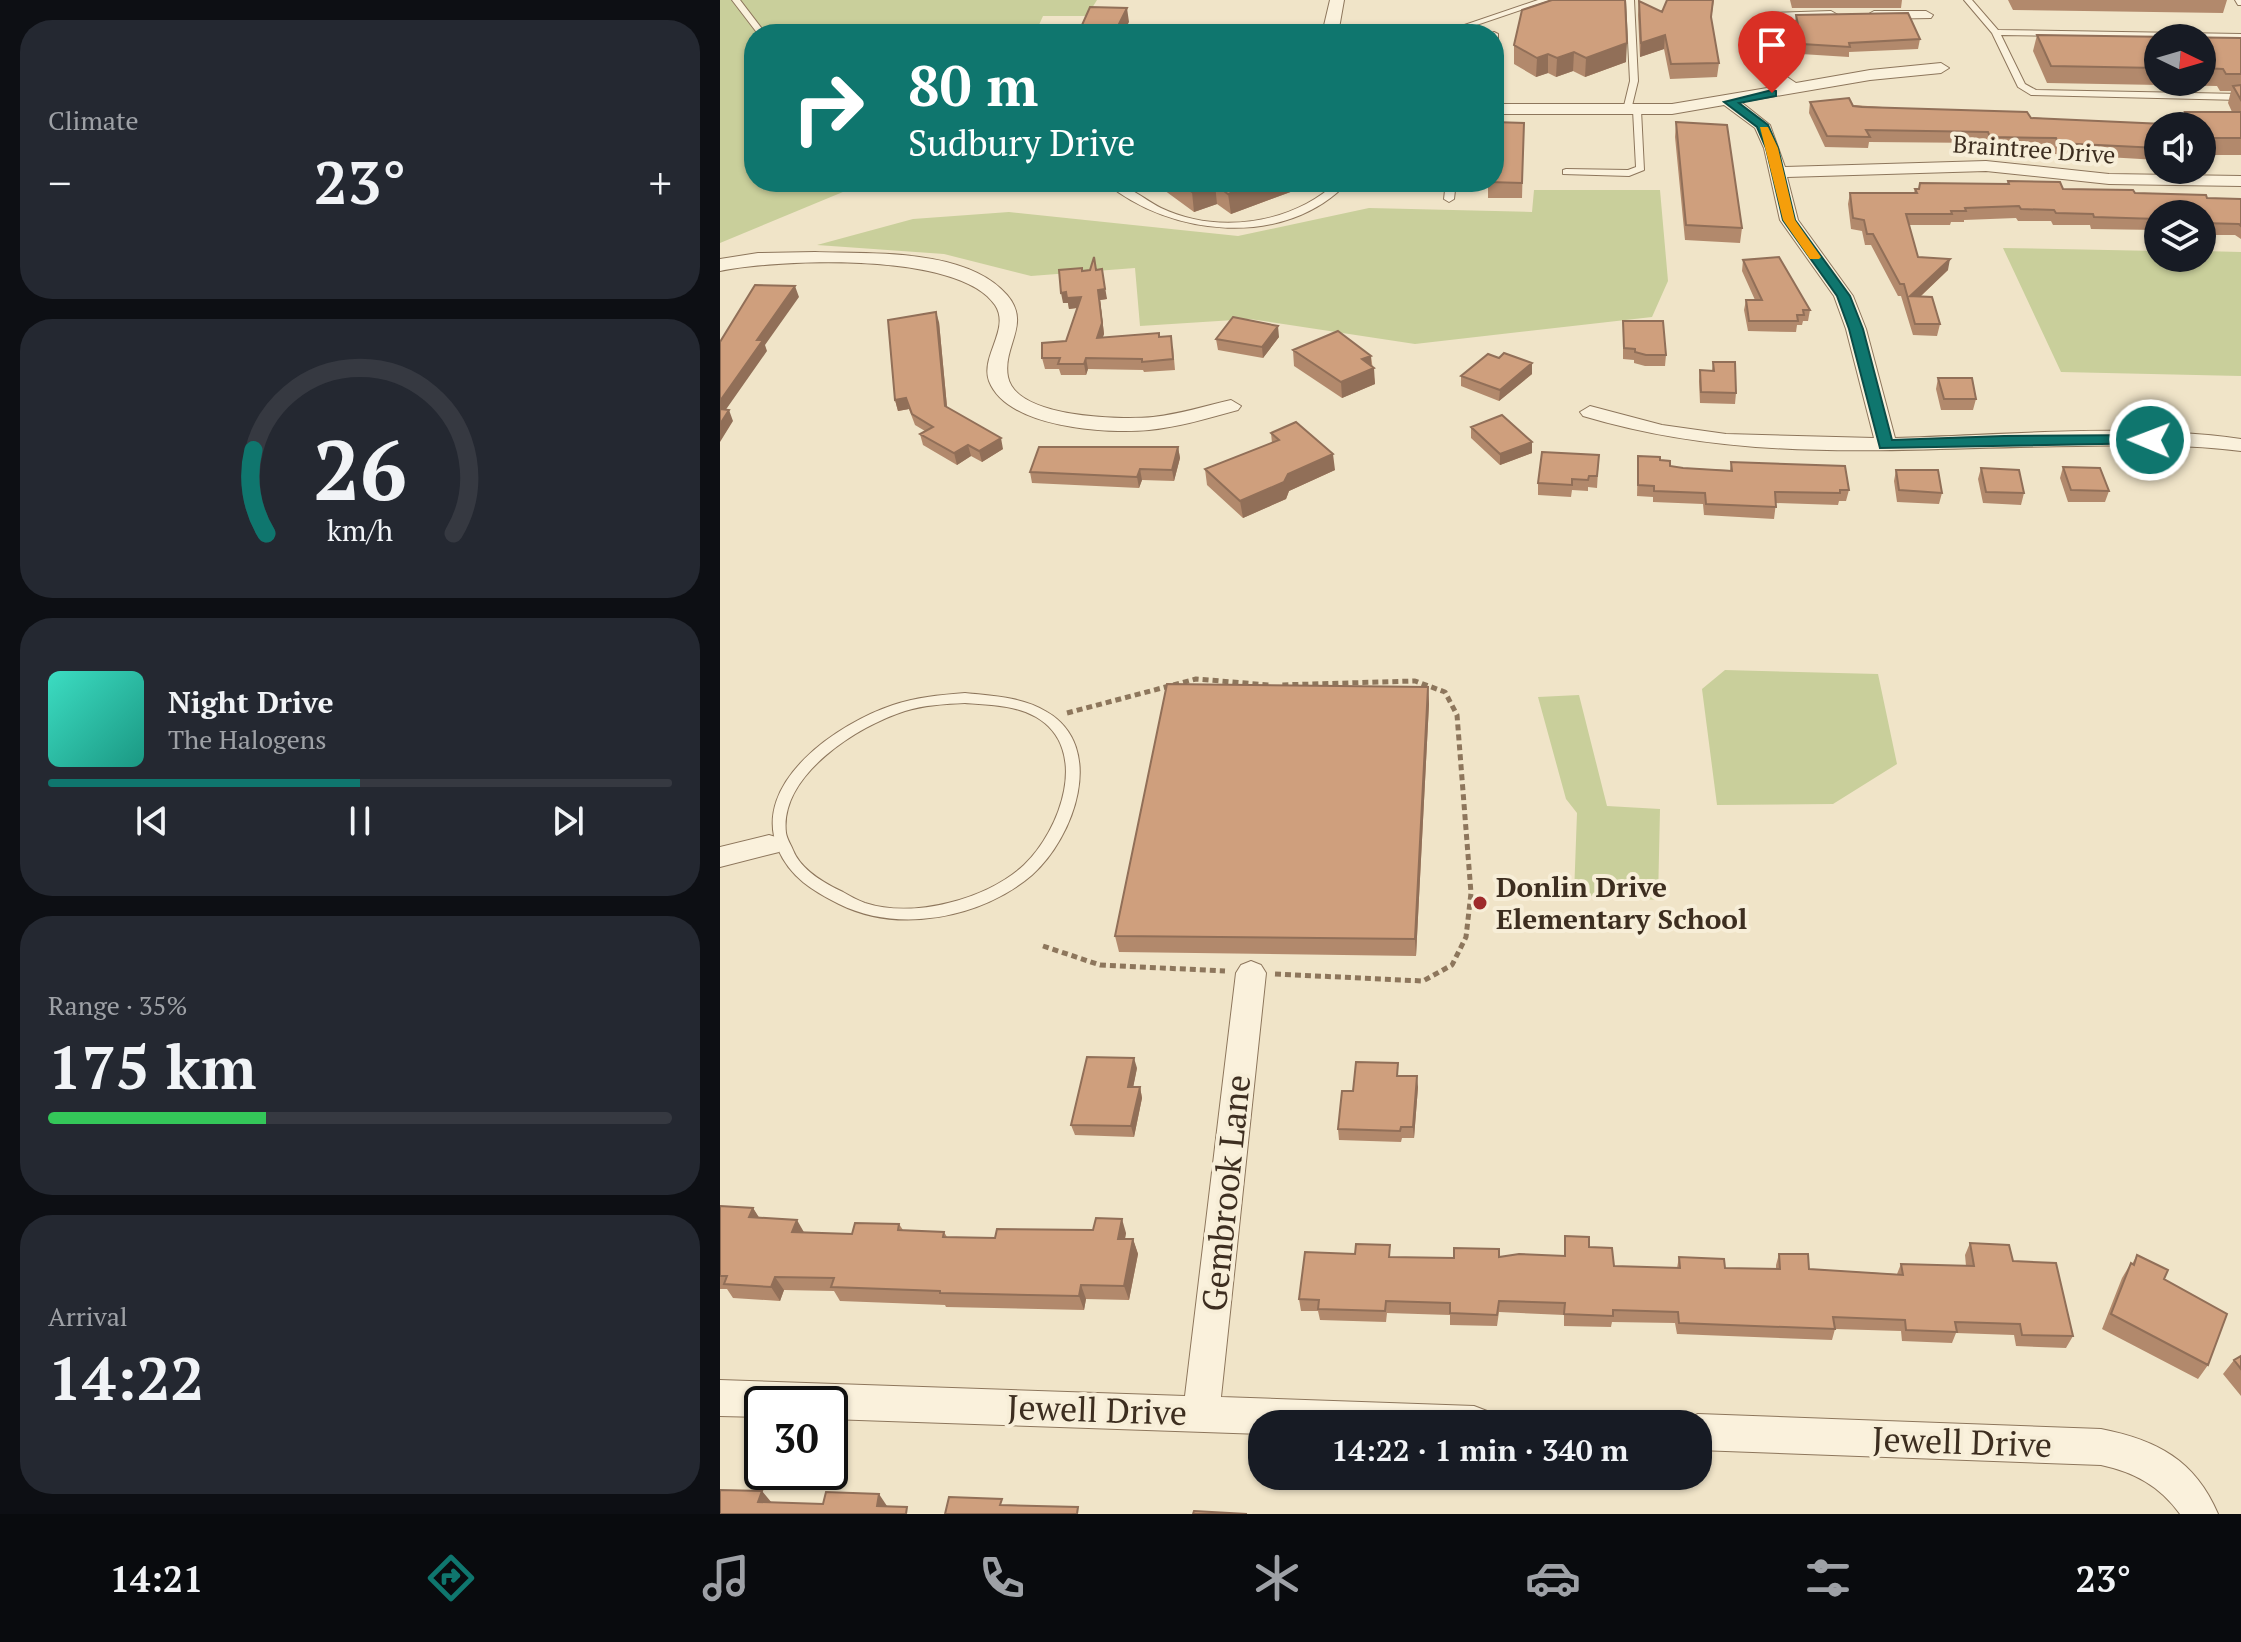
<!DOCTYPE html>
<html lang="en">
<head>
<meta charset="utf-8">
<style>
	:root { --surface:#171b24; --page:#242831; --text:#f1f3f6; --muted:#9ea1a6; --line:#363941; --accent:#0f766e }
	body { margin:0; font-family:"PT Serif",serif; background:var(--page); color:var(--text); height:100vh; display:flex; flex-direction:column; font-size:30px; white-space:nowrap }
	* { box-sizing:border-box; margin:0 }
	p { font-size:26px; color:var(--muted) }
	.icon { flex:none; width:44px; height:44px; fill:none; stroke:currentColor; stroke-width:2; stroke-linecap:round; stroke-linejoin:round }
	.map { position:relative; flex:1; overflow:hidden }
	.side { display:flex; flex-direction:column; gap:20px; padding:20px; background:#0d0f14; width:720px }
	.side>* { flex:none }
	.top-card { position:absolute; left:24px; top:24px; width:760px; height:168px; border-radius:32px; box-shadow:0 2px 6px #0004; background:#0f766e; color:#fff; overflow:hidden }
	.needle { width:52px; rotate:95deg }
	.fabs { position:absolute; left:1424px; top:24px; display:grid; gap:16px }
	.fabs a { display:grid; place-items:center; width:72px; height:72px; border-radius:50%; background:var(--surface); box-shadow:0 2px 6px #0004; font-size:40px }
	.speed { position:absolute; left:24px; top:1386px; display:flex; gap:16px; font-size:40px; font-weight:700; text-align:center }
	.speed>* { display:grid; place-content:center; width:104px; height:104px; border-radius:50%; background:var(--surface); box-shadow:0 2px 6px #0004; line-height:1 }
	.speed .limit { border:4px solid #111; border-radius:12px; background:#fff; color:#111 }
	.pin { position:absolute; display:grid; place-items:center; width:68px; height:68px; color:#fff; margin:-82px -34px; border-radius:50% 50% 50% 0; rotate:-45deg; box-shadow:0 0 8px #0007 }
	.pin .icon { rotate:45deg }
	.me { position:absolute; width:88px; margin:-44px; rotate:271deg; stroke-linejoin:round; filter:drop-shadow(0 0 6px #0008) }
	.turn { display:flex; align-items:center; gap:28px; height:168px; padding:0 32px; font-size:36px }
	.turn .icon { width:104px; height:104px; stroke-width:2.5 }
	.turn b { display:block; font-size:56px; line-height:68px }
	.big { font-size:60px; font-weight:600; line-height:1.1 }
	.side .tile { flex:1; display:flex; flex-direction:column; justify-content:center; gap:12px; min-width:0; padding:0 28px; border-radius:32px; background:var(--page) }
	.side .dial { align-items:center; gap:0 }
	.dial svg { height:208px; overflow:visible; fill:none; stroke:var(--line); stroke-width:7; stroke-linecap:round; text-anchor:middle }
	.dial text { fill:var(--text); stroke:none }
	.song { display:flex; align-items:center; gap:24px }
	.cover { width:96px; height:96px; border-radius:12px; background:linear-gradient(135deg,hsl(170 70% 55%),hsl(170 70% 35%)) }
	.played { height:8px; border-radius:4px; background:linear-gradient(90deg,var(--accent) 50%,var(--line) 50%) }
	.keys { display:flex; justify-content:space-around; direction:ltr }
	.heat { display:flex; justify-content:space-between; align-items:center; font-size:44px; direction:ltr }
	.charge { height:12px; border-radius:6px; background:linear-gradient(90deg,#34c759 35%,var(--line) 0) }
	.trip { position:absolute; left:528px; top:1410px; width:464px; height:80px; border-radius:32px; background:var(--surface); box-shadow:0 2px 6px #0004; font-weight:600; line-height:80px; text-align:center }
	.dock { display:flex; height:128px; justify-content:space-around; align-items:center; background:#090b0e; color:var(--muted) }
	.dock .icon { width:56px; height:56px }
	.dock .active { color:var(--accent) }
	.dock b { font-size:36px; color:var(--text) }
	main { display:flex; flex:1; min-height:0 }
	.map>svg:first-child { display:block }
</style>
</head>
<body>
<main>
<section class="side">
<div class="tile"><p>Climate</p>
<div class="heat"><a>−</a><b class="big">23°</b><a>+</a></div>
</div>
<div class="tile dial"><svg viewBox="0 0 100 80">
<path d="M14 69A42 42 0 1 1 86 69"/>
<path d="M14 69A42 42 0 0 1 9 37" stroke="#0f766e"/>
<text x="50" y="56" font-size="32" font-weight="700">26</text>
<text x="50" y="72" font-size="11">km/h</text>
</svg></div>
<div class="tile">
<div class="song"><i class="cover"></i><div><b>Night Drive</b><p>The Halogens</p></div></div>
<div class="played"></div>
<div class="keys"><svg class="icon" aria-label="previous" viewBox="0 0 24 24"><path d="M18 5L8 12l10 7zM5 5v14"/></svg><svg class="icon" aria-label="pause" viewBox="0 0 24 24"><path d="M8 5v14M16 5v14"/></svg><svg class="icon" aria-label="next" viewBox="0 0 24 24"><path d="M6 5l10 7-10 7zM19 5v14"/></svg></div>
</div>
<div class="tile"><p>Range · 35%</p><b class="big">175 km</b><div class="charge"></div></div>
<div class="tile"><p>Arrival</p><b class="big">14:22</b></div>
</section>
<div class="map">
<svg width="1521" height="1514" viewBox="0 0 1521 1514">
	<rect width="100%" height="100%" fill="#f0e4c8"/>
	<path fill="#c9cf9b" d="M0,0H377L367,16H323L315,34H34V182H147L0,243Z
		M814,190H940L948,281L932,317L695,344L530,319L420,326L415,268L311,276L224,254L97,245L193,219L289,212L518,236L649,208L812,212Z
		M1283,248L1438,251V258H1482V251L1521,252V376L1341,372Z
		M1005,670L1158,674L1177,764L1113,804L997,805L982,689Z
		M859,695L887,806L940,809L938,900L854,895L857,813L846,799L818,697Z"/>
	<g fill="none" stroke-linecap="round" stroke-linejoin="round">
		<defs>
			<path id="lane" d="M12,0H20L46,34H38Z
				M818,0H830L730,34H718Z
				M906,0H914L918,81L911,110L907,113L903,110L910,81Z
				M1244,0H1252L1278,30L1521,34V38L1281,35L1305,84L1316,90L1521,94V100L1311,95L1298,87L1272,33Z
				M1515,0H1521V5H1518Z
				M611,27H614V31L583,34H484L507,28L557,32Z
				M774,32L778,34V48L774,50V34H770Z
				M917,107L921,110L924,170L909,176L843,174V170L846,169L908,170L916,167L913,110Z
				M385,182C406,182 423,199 441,208C498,235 572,224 617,182H628C566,249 450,237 385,182Z
				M726,182H736L734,199L729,202L724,199Z
				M245,693C273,696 303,697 327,712C387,747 354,838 312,875C262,918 179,934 119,904C93,891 70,877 58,849C30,782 119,723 173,705C197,697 221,695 245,693ZM245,703C269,705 295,705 316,717C371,749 340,831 304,865C267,899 194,919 145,903C137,900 130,896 123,892C104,883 81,870 73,850C71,845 67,839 66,833C59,775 138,726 185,711C204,705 225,704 245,703Z"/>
			<path id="street" d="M610,0H624L618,34H602Z
				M1111,11L1118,15L1116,18L1050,21L1042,26C1038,54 1054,69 1076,83L1150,70L1221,63L1229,68L1221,73L1150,80L1021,102L1050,125L1065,167L1266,161L1389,174L1521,176V186L1389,184L1266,171L1067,177L1078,220L1133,296L1146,329L1175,438C1289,435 1407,423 1521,439V451C1467,444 1412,445 1357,446C1186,447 1030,466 863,416L860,412L870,406L942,425L1006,434L1154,438L1126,329L1114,296L1060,220L1044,148L1035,128L1004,105L952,114H774V104H952L1059,86C1037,71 1017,48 1030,21L1047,13Z
				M1206,11L1213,15L1211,18L1154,19L1147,15L1154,11Z
				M95,252C151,254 247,248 287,295C312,324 282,346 288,377C296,418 400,420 433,417C460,414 485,406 511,400L521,406L518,410C489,418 459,427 429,430C386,434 287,428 269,381C260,356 291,329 275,305C239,251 58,259 0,271V259L38,253Z
				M49,835L59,838L63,845L59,852L0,867V847Z
				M531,961L541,965L546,973L501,1397L754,1406L767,1411L772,1424H542V1434L110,1419V1404H42V1417L0,1416V1380L465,1396L516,973L521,965Z
				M978,1414L1381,1429C1437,1440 1475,1460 1498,1514H1460C1440,1486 1414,1472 1381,1465L978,1450V1424H963L965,1419Z"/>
		</defs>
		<use href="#lane" stroke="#8d765c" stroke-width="2"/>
		<use href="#street" stroke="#8d765c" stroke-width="2"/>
		<path stroke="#8d765c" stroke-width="5" stroke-dasharray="6 4" stroke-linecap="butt" d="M347,713L476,679L549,685
			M323,946L380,965L505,971
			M555,974L703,981L732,965L746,937L751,893L737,715L725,692L695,681L559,685"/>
		<use href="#lane" fill="#faf1dc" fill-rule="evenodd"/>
		<use href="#street" fill="#faf1dc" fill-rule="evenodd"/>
	</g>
	<path fill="#b2896c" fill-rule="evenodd" d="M947,0H994L991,19L999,63L997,77L950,79L944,49L920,57L918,15L919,1L942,12Z
		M1070,0H1182L1181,8H1072Z
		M1288,0H1507L1503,13L1293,10Z
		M802,10L906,62L865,77L853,71L836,77L828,73L816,77L794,64V45Z
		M1076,15L1200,39L1198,49L1129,52V57L1081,54L1075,24Z
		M1317,35L1521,38V155H1482V126H1461L1465,112H1512L1508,103L1511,91H1500L1497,86L1327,83L1313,51ZM1438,38H1482V82H1438Z
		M1090,102L1438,126V160L1335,154L1333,149L1268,148L1266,143L1149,142L1148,148L1105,147L1089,113Z
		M956,122L1022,228L1020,243L965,240L955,137Z
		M804,123L802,198H768V182Z
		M1288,181L1343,189L1487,198L1521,199V239L1515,235H1482V214H1438V230L1371,229L1370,225H1333L1331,221H1298L1296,218L1244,220V222H1231L1230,225H1189L1198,257L1228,270L1200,297L1220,324L1217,336L1193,335L1181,296H1178L1151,245H1145L1142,231L1131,229L1128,204L1130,193H1194L1195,189L1287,184Z
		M433,182H595V183L511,214L497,204L474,212Z
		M1023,260L1090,310L1088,321H1083L1082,325H1077L1076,332L1028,331L1024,310L1026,300H1035L1022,271Z
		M376,270L387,299L380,300L384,334L382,338L440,337L453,347L455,370L424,372L423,370L368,369L366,375H341L339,369H325L322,358L346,341L357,308L349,309L348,303H343L362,271Z
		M903,321L946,355L945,366H925L914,363V360L903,359Z
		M219,322L227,407L283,449L262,462L251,456L237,465L203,445L200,434L205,431L195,425L189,409L178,411L175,400Z
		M559,337L543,358L498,350L496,339Z
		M573,350L651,356L655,384L622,398L574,366Z
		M993,362L1016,393L1015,404L980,403L979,381L980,370H992Z
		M812,374L779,401L741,386V376Z
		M1218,378L1256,399L1253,410H1221L1216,389Z
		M751,427L812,442V453L780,465L751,438Z
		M551,433L615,470L569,491L566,499L523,518L487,485L485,469L552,443Z
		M458,447L460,458L454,481L422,480L419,488L312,483L310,472Z
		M879,455L877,488L868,487V491L852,490L851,497L818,495V483Z
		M918,456L940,460L950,466L963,468L1010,470L1011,462L1129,490L1126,501H1119L1118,505L1056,503L1054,519L984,515L983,504L933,502V497L917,496Z
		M1343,467L1389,491L1385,502H1348L1340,478Z
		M1261,468L1304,493L1301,505L1263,503L1258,479Z
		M1176,470L1222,493L1219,504L1177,502L1174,481Z
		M708,687L709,704L696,956L399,952L395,936Z
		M417,1068L413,1087H420L422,1098L414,1137L355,1135L351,1125Z
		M678,1076L698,1087L694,1138H682L681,1142L619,1140L618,1129L633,1091Z
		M0,1206L33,1208L38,1217L84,1233L132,1234L179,1224L183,1230L224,1232L227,1237L275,1238L406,1233L405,1239H413L418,1254L409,1300L366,1299L364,1310L226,1307L225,1305L120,1301L114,1291L64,1290L60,1301L13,1298L7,1289H0Z
		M845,1236L869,1247L894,1266L957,1268L959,1257L1005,1268L1056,1269V1265L1059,1254L1089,1269L1177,1274L1181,1264L1246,1266L1245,1255L1250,1243L1293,1261L1353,1336L1346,1348L1296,1346L1294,1335L1236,1333L1232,1343L1182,1341L1181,1331L1115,1329L1112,1340L957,1334L955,1323L892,1322L891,1327L844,1326V1315L779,1312L777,1326L730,1325V1315L667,1313L666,1322L600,1320L598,1311H581L579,1299L635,1254L671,1257L734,1258L844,1256Z
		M1417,1255L1444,1279L1488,1365L1478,1379L1382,1329L1402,1278L1411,1263L1412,1264Z
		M1521,1356V1396L1503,1374L1514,1360Z"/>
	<path fill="#916f58" d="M407,8L409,22L403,34H394Z
		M945,35L944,49L920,57L921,43Z
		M907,43L906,62L865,77L866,58Z
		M854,52L853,71L836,77L837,58Z
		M828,54V73L816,77L817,58Z
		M541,182H595V183L511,214L508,194Z
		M495,184L497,204L474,212L472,192Z
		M1230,259L1228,270L1190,306V296Z
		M382,269L387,299L380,300L384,334L379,349L377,338L378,290Z
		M75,286L79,297L45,345L47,351L0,418V401L37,340Z
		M346,292L361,297L363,307L349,309L348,303H343L341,293Z
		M216,312L219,322L228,417L225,406Z
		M558,326L559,337L543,358L542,347Z
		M651,356V369L654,368L655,384L622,398L621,382L642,359Z
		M366,358L368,369L366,375L364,364Z
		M812,363V374L779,401L780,390Z
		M186,398L189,409L178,411L175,400Z
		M9,410L13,421L0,442V424Z
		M281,438L283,449L262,462L259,451Z
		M812,442V453L780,465V454Z
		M248,445L251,456L237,465L234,453Z
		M458,447L460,458L454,481L452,470Z
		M613,454L615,470L569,491L566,499L523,518L520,501L568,474Z
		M420,469L422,480L419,488L417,477Z
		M708,687L709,704L696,956L695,939Z
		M414,1058L417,1068L411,1098L408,1087Z
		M697,1076L698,1087L694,1138L693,1127Z
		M420,1087L422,1098L414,1137L411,1126Z
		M33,1208L42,1222L29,1217Z
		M402,1219L406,1233L402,1253L398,1239Z
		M77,1220L85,1234L72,1232Z
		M413,1239L418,1254L409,1300L404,1286Z
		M55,1277L64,1290L60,1301L51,1287Z
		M361,1285L366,1299L364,1310L359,1296Z
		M42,1491L52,1503L38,1502Z
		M159,1494L167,1506H157Z"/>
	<path fill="#cf9f7d" stroke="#916f58" stroke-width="2" d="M832,0H905L907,43L866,58L854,52L837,58L828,54L817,58L794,45L802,10Z
		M947,0H993L991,17L999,63L951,64L945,35L921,43L919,1L942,12Z
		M370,7L407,8L394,34H358Z
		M1188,13L1200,39L1129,43L1130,47L1082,44L1076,15Z
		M1317,35L1521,38V74H1506L1503,69L1482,68V38H1438V68L1331,66Z
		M1521,85V100L1513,86Z
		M1129,98L1133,106L1142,107L1307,112L1311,118L1444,124L1445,126H1438V148L1338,143L1336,138L1270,137L1268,132L1146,130L1150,137L1107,136L1090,102Z
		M1465,112H1521V138H1482V126H1473Z
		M774,122L804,123L802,183L768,182H774Z
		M956,122L1007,125L1022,228L966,225Z
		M1288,181L1340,182L1343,189L1413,190L1415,193L1486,195L1487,198L1521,199V226L1519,224L1482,223V214H1438V219L1374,217L1373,214L1336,213L1334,210L1301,209L1299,206L1245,208L1246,211H1231L1232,214H1186L1198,257L1230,259L1190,296L1212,297L1220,324H1195L1184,284H1180L1153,234H1147L1144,220L1133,218L1130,193H1197L1195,189H1199L1200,183L1289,184Z
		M458,182H541L508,194L495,184L472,192Z
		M374,257L376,270L382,269L385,289L378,290L382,323L377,338L439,333V337L451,336L453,359L422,362V359L366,358L364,364H338L340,358H322V343L346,341L361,297L347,298L346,292L341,293L339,270L362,268V271L370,270Z
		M1059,257L1090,310H1083L1084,315H1077L1078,321H1029L1026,300H1042L1023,260Z
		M35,285L75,286L37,340H43L0,401V342Z
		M216,312L225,406L281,438L259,451L248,445L234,453L200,434L213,427L192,414L186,398L175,400L168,320Z
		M513,317L558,326L542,347L496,339Z
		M903,321H943L946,355H926L915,352V349L904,348Z
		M618,331L651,356L642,359L654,368L621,382L573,350Z
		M784,353L812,363L780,390L741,376L768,354L779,358Z
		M993,362H1015L1016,393L981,392L980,370L994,371Z
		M1218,378H1252L1256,399H1224Z
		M0,409L9,410L0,424Z
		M782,415L812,442L780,454L751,427Z
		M576,422L613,454L568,474L564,482L520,501L485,469L559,440L551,433Z
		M319,447H458L452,470L420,469L417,477L310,472Z
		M822,452L879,455L877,476H869L868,480L852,479V485L818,483Z
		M918,456L940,457V460L950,461V466L963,468L1012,471L1011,462L1125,466L1129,490H1120V493L1055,492L1056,507L986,504L985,493L934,491V486L918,485Z
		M1343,467L1380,468L1389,491L1351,490Z
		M1261,468L1299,470L1304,493L1266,492Z
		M1176,470H1218L1222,493L1179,490Z
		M447,684L708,687L695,939L395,936Z
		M367,1057L414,1058L408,1087H420L411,1126L351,1125Z
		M636,1062L678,1063L677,1076H697L693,1127H681L680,1131L618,1129L622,1091H633Z
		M0,1206L33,1208L29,1217L77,1220L72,1232L132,1234L135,1223L179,1224L178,1230L224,1232L223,1237L275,1238L277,1229L373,1230L376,1218L402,1219L398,1239H413L404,1286L361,1285L359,1296L220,1293V1291L111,1287L114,1278L55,1277L51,1287L4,1284L7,1276H0Z
		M845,1236L869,1237V1247L892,1248L894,1266L960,1268L959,1257L1004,1259L1005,1268L1060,1269L1059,1254H1088L1089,1269L1183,1275L1181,1264L1254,1266L1250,1243L1289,1245L1293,1261L1336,1263L1353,1336L1302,1335L1300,1324L1235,1322L1237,1332L1186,1330L1185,1320L1113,1317L1115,1329L959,1323L958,1312L893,1310V1316L844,1314L845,1303L779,1301L777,1315L730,1313V1303L666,1301L665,1311L598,1309L599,1300L579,1299L585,1252L635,1254L636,1244L670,1245L669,1257L734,1258V1248L779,1249V1257L799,1254L845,1256Z
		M1417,1255L1448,1270L1444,1279L1507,1314L1488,1365L1391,1314L1411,1263L1414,1265Z
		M1521,1356V1369L1514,1360Z
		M0,1490L42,1491L38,1502L103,1504L106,1492L159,1494L157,1506L187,1507L186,1514H0Z
		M229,1497L282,1499L280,1505L358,1507L357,1514H225Z
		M474,1511L527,1514H473Z"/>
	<path fill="#0f766e" stroke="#0a4d48" stroke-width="2" d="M1052,90L1056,91V96L1019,103L1048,125L1058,148L1075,220L1130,296L1143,329L1172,440L1284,436L1430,435L1435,436V443L1160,448L1129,329L1117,296L1063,220L1046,148L1037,127L1004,102Z"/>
	<path fill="#f59e0b" d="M1040,127H1048L1058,148L1075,220L1101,257L1099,259H1090L1063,220Z"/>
	<circle fill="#9e2a2b" stroke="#f7eed8" stroke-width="3" cx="760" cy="903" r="8"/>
	<g text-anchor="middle" stroke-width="8" stroke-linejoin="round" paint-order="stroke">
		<g font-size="24" fill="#3d2e20" stroke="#f7eed8">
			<text transform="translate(1314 150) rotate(4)" y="8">Braintree Drive</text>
		</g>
		<g font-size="28" font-weight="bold" fill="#3d2e20" stroke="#f7eed8" text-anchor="start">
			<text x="776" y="897">Donlin Drive<tspan x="776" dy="32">Elementary School</tspan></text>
		</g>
		<g font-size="34" fill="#3d2e20" stroke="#f7eed8">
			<text transform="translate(506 1193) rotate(-84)" y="12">Gembrook Lane</text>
			<text transform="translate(377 1410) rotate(2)" y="12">Jewell Drive</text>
			<text transform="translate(1242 1442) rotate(2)" y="12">Jewell Drive</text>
		</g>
	</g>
</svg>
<div class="fabs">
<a><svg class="needle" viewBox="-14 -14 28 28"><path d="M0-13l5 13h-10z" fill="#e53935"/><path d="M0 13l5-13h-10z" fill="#9ea1a6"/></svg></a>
<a><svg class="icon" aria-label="sound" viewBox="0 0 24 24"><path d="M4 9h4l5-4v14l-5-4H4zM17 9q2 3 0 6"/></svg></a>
<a><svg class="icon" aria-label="layers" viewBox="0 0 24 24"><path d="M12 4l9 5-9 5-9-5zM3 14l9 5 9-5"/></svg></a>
</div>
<div class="speed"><div class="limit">30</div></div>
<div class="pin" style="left:1052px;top:93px;background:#d93025"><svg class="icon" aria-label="arrive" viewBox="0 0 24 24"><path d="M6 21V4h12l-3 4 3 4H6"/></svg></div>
<svg class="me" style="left:1430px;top:440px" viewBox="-20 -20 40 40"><circle r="17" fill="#0f766e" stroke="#fff" stroke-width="3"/><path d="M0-11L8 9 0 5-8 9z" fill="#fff"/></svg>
<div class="trip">14:22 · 1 min · 340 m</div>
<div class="top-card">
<div class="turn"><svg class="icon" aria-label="right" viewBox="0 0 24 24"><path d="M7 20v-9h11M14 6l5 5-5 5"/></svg><div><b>80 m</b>Sudbury Drive</div></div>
</div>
</div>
</main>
<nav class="dock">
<b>14:21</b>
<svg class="icon active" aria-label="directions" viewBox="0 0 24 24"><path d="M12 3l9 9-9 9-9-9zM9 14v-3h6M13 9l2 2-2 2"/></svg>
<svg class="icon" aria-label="music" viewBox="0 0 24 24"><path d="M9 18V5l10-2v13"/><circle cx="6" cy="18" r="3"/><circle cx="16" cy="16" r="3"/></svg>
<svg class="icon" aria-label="phone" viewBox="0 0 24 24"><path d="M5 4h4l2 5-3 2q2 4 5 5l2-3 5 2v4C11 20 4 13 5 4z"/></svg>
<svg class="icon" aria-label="climate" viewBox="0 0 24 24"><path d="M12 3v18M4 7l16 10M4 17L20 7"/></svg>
<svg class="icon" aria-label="car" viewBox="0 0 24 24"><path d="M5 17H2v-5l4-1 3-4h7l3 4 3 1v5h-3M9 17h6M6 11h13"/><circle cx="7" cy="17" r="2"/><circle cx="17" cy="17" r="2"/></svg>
<svg class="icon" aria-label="filters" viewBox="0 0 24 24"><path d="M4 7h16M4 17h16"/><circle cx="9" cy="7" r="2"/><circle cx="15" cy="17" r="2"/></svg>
<b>23°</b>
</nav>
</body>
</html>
